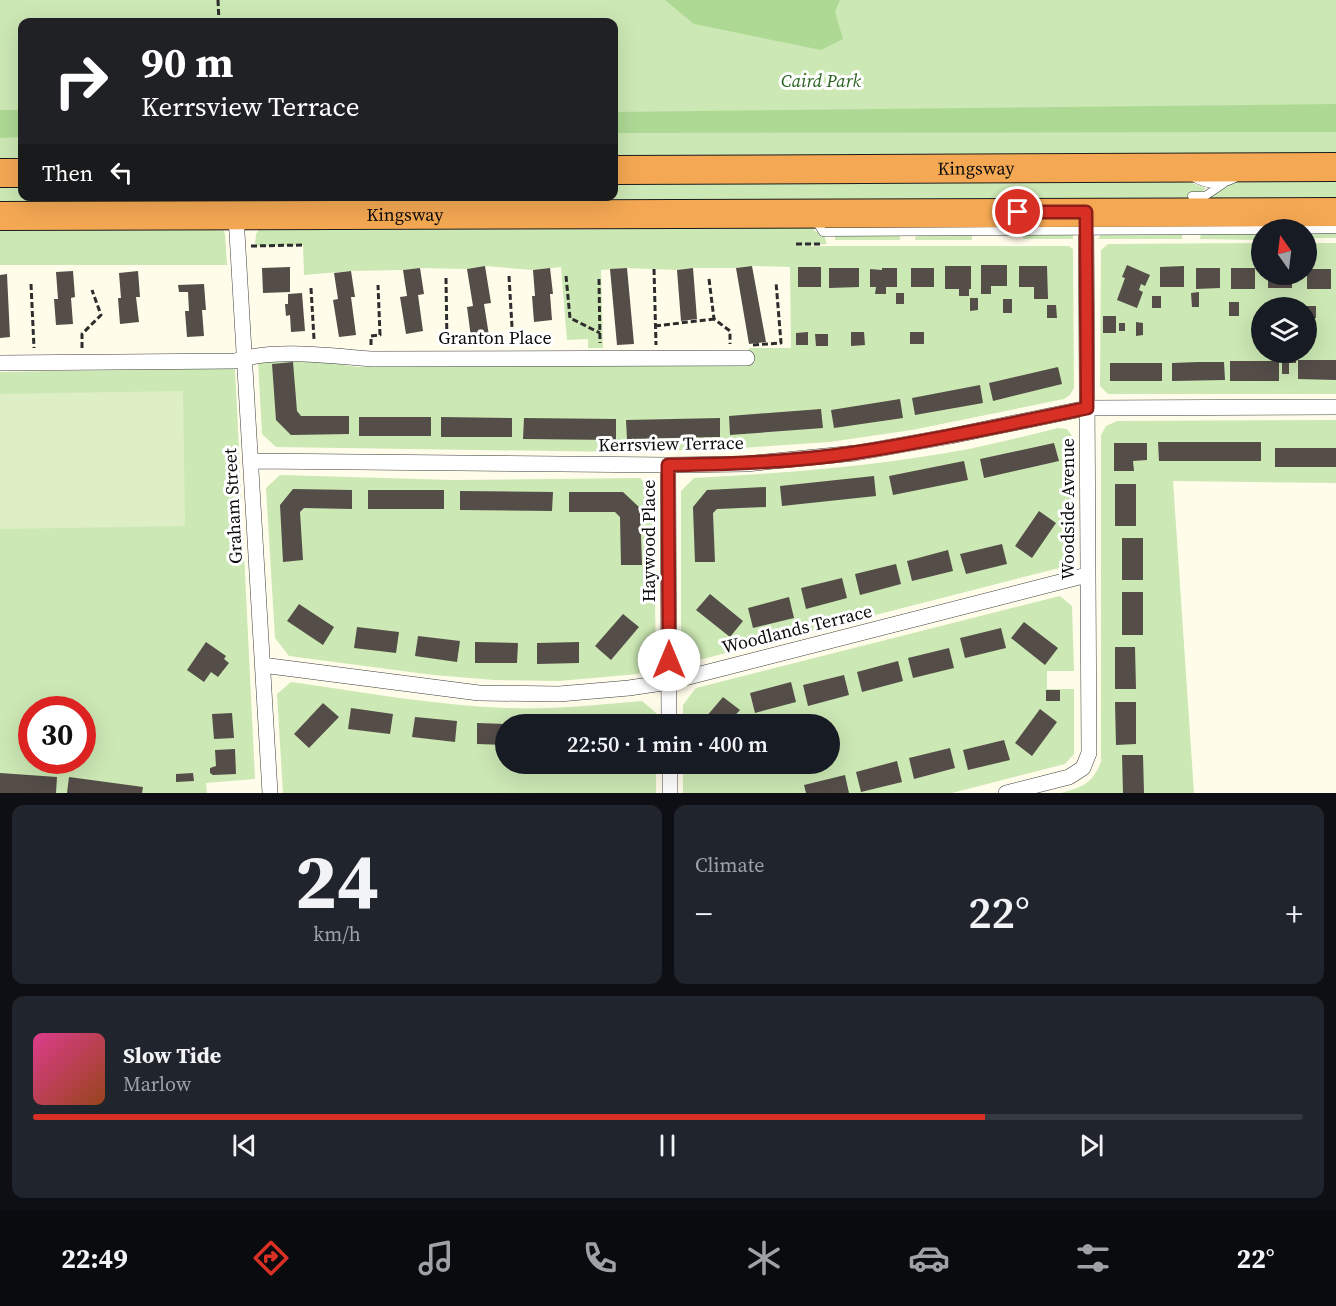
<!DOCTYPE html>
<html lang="en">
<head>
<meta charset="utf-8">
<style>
	:root { --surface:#171b24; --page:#20242c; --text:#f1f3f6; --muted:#9ea1a6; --line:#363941; --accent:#d93025 }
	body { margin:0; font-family:"Source Serif 4",serif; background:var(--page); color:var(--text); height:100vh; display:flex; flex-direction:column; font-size:22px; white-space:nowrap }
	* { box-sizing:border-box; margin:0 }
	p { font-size:20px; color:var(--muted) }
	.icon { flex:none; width:33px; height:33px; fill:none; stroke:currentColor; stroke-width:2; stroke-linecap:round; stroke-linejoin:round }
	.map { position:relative; height:793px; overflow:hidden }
	.sheet { display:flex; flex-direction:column; gap:12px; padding:12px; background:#0d0f14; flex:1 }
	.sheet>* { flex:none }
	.hud { position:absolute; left:18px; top:18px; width:600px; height:183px; border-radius:12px; box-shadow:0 6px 24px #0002; background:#202124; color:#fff; overflow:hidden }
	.needle { width:39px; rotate:346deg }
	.controls { position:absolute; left:1251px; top:219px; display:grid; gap:12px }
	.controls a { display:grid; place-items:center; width:66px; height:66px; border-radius:50%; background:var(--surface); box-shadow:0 6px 24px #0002; font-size:30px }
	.speed { position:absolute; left:18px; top:696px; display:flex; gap:12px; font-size:30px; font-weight:700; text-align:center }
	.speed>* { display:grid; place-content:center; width:78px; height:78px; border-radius:50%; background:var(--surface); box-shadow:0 6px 24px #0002; line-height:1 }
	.speed .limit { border:9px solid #d22; background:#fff; color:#111 }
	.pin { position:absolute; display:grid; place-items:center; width:51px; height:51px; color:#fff; margin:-26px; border:3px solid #fff; border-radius:50%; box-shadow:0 2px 6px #0007 }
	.me { position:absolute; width:66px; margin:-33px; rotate:0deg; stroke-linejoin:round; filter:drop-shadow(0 0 4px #0008) }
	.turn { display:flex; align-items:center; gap:21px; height:126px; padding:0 24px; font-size:27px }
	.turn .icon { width:78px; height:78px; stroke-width:2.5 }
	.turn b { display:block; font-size:42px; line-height:51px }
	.then { display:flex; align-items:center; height:57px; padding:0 24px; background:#0003; gap:12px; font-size:22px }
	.big { font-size:45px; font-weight:600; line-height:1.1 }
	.sheet .card { flex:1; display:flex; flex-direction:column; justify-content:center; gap:9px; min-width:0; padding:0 21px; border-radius:12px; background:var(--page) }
	.sheet .dial { align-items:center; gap:0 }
	.dial b { font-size:78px; line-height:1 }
	.song { display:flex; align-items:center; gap:18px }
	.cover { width:72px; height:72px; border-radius:9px; background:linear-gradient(135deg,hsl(330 70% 55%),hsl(20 70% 35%)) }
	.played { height:6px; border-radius:3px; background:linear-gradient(90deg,var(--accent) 75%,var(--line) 75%) }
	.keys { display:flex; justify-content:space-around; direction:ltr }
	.heat { display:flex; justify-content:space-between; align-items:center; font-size:33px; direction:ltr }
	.sheet .tiles { flex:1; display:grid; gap:12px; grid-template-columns:1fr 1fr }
	.card:last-child { grid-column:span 2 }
	.trip { position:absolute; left:495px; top:714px; width:345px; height:60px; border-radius:30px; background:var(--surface); box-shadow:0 6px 24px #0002; font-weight:600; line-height:60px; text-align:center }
	.menu { display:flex; height:96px; justify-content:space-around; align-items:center; background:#090b0e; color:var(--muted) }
	.menu .icon { width:42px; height:42px }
	.menu .selected { color:var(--accent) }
	.menu b { font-size:27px; color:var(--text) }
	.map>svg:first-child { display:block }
</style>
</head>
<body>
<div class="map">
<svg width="1336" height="793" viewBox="0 0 1336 793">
	<rect width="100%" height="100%" fill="#fffcea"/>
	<path fill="#cce8b4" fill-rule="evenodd" d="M0,0H1336V160L614,163V22H22V164H0Z
		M1175,177L1206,188L1202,192L1207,199L1243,177H1336V203L289,206V197L614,196V180Z
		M0,181H22V196H226V199L272,202L0,208Z
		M807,221L816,232H823L827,244L796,246H1069L1073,249L1074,388L1070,395L1064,399L912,430L829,442L725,449L621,452L276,447L262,434L258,361L308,359L357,367L749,365V348H791L790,267L752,266L736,268H693L677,270L627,268L601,270L603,348H588V339L567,340L561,267L533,270L485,266L467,269L420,268L403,270L351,271L304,275L303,245L255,246L256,234L260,228Z
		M0,225H221L225,234L227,265H0Z
		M1261,233V240L1200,239L1201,234Z
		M1308,233H1336V238H1308Z
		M972,234V240H915L916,235Z
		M1023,234H1073V239H1023Z
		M1101,234H1182V239H1098Z
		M835,235H900V240H835Z
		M1261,243L1262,274H1306L1307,243H1336V394H1108L1100,386L1101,250L1108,244ZM1262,308H1306V352H1262Z
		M235,368L255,779L206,783L207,793H0V372ZM32,710H82V760H32Z
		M1336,420V483L1173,481L1194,793H1061C1083,787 1092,784 1101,762V435L1106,426L1117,421Z
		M1058,428L1067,429L1073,437V552L1059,568L695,661L681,650V491L694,478C786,473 878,466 969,449C999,443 1029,435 1058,428Z
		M280,475L452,480L640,478L653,492L656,658L638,674L559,681L494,680L433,675L289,656L275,638L266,488Z
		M1060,596L1072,606L1074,671H1047V689H1074V754L1065,764L952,793H683V764H830V724H683V705L696,688Z
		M291,682C361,692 433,705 505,708C550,710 597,705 642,701L656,713V724H506V764H656V793H283L277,694Z"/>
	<path fill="#aed994" d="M665,0H840L835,12L843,39L821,50L694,24Z
		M1336,104V132L614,133V112Z
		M0,110H22V137L0,138Z"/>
	<path fill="#deefc6" d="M183,391L185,526L0,529V394Z"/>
	<path fill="#544d48" d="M981,265H1007V286H991V294H981Z
		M1127,265L1150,275L1145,286L1141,284L1139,290L1143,292L1137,308L1117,300L1125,278L1122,277Z
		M485,266L491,303L484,304L490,342L472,345L467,307L473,306L467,269Z
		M752,266L766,342L749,344L736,268Z
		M945,266H971V289H969V296H959V289H945Z
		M1019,266H1047L1048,299H1034V287H1019Z
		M1184,266V287H1160V267Z
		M290,267V292L263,293L262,268Z
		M798,267H821V287H798Z
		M420,268L424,294L418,295L423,331L406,334L400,297L407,296L403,270Z
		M550,268L553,294H550L552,320L534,322L532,296H535L533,270Z
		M627,268L634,344L617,345L610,269Z
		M693,268L697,319L681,321L677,270Z
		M829,268H859V287L829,288Z
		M882,268H897V287H886V294H875L876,287H870V269L882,270Z
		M911,268H934V287H911Z
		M1196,268H1220V288L1196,289Z
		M1231,268H1255V289H1231Z
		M1307,269H1331V289H1307Z
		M73,271L75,297L71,298L73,324L56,325L54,299H58L56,272Z
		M138,271L140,297H136L139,322L120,324L118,298H121L119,273Z
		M351,271L355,297H351L356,335L339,337L333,300L338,299L334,273Z
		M7,274L10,337L0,338V275Z
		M1268,274H1292V288H1268Z
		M204,284L206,310H202L204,336L187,337L185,311H189L188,292H179L178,285Z
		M1199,292V307H1192L1191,293Z
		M302,293L305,331L291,332L290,315L286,316L285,304H288V294Z
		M896,293H904V304H896Z
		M1152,296H1161V308H1152Z
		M970,298H978V310L970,311Z
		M1003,299H1012V313H1003Z
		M1229,302H1239V316H1229Z
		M1047,305H1056L1057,318H1047Z
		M1306,306H1316V318H1306Z
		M1103,316H1116V333H1103Z
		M1136,322L1143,323V335L1136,336Z
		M1119,323H1125V331H1119Z
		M808,332V345H796V333Z
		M851,332H864L865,345L851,346Z
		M910,332H924V344H910Z
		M815,334H828V346H816Z
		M1289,352H1296V363H1289V374H1282V360H1289Z
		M1298,360H1336V380L1298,379Z
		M1230,361H1279V381H1230Z
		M293,362L297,411L301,416H349V434L291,435L276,420L272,364Z
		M1198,362H1224L1225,380L1172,381V363Z
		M1110,363H1162V381H1110Z
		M1058,367L1062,384L993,401L989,383Z
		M980,385L983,403L915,415L912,398Z
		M900,399L903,418L834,428L831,410Z
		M821,409L823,428L730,435L729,416Z
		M359,417H431V436H359Z
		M441,417L512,418V437H441Z
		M524,418L616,419V440L523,439Z
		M720,418V437L627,439L626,420Z
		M1158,442H1261V461H1159Z
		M1054,443L1059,461L984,478L980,459Z
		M1114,443H1147V460L1133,461L1134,471H1114Z
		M1275,448H1336V467H1275Z
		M964,461L968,480L893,495L889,476Z
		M874,476L876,496L782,506L780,486Z
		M1115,484H1136V526H1115Z
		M766,487V507L717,509L713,513L715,562H695L693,507L707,490Z
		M293,489L352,490V509L304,508L300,512L303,560L283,562L280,505Z
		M368,490H444V509H368Z
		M460,491L553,492L552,511L460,510Z
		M569,492H623L640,508L642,565H621L620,517L615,512H569Z
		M1039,511L1056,523L1032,558L1015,546Z
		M1122,538H1143V580H1122Z
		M1002,544L1007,564L966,574L960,554Z
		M948,550L953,571L912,581L907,561Z
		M896,564L901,584L860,595L855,574Z
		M842,578L847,598L806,609L801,588Z
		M1122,592H1143V635H1122Z
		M710,594L743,621L730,637L696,610Z
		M789,597L794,618L753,628L748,608Z
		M299,604L334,627L323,645L287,621Z
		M623,614L639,627L611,660L595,646Z
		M1024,622L1058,648L1045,665L1011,638Z
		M357,627L399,632L396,653L354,648Z
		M1001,628L1006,648L965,658L960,638Z
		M418,636L460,641L457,662L415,656Z
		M206,642L226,656L224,659L229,663L218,677L211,672L204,682L187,670Z
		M475,642L518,643L517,663H475Z
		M579,642V663L537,664V643Z
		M1115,647H1135L1136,689H1115Z
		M949,648L954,668L913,678L908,658Z
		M898,661L903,681L862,692L857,672Z
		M844,675L849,695L808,706L803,685Z
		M791,682L796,702L755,713L750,693Z
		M1046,690H1060V701H1046Z
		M723,697L740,710L727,724H700Z
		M1115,702H1136V744L1116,745Z
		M323,703L339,717L309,748L294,734Z
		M351,708L393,714L390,734L348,729Z
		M1040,709L1057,722L1032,756L1015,743Z
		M232,713L234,738L214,739L212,714Z
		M415,717L457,721L455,742L412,737Z
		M582,722V724H557V723Z
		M477,723L506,724V745L477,744Z
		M1004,740L1010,760L968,770L963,750Z
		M950,748L955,768L914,779L909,758Z
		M235,749L236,774L213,775L210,773V768L216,766L215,750Z
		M1122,755H1143L1144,793H1123Z
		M897,761L902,782L861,792L856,772Z
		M0,773L57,777L56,793H0Z
		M193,773L194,781L176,782V774Z
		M845,775L849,793H806L804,785Z
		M69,777L143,787L142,793H67Z"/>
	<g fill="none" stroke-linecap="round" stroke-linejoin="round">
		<defs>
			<path id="lane" d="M1193,177C1208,186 1220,186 1235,178
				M1192,196H1205L1223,184
				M816,221L823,232L1262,230
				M1292,230L1336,229"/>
			<path id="street" d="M236,216L270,793
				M0,363L235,361C273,348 331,356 371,359L747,358
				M250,461L668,465L745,464L856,453L951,436L1087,408L1336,407
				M668,465L669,724
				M262,665L479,693L559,694L629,688L669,682L1087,575
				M670,764V793
				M1006,793L1069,777L1083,768L1089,753L1086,212"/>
			<g id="highway">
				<path id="s1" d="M614,170L1336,167"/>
				<path d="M0,173H22"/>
				<path id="s2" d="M0,216L1336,212"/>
			</g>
		</defs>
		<use href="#lane" stroke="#3e3e3e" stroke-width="9"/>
		<use href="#street" stroke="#3e3e3e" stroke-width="16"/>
		<use href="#highway" stroke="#1c1c1c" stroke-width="30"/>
		<path stroke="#2d2d2d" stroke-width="3" stroke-dasharray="6 3" stroke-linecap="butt" d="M218,0L219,22
			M796,244H821
			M251,246L303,245
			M654,269L656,345
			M509,276L513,344
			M566,276L570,318L600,333
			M446,278L447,344
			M599,279L600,343
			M709,279L714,319L730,331V344
			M31,284L34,348
			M311,288L314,339
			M655,326L714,319
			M371,345V336L380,335L378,285
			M753,345L781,343L776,282
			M82,348V334L101,315L92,290"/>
		<use href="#lane" stroke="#fff" stroke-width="8"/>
		<use href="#street" stroke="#fff" stroke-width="15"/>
		<use href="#highway" stroke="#f4a853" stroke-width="28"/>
	</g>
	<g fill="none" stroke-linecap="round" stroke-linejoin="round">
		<defs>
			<path id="route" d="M669,660L668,465C731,464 796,462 859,452C935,440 1011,424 1087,408L1086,212H1018"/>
		</defs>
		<use href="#route" stroke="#8d1f18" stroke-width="15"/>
		<use href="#route" stroke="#d93025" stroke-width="10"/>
	</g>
	<g text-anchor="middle" stroke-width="6" stroke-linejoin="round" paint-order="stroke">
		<g font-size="18" font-style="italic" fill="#26621d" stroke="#fff">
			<text x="821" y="87">Caird Park</text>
		</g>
		<g font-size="18" fill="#0b0b0b" stroke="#fff">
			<text dy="6" stroke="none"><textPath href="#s1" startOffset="362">Kingsway</textPath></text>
			<text dy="6" stroke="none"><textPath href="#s2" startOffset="405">Kingsway</textPath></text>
			<text x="495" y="344">Granton Place</text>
			<text transform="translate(671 444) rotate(-1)" y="6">Kerrsview Terrace</text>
			<text transform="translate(233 506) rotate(-93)" y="6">Graham Street</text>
			<text transform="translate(1068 509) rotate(-90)" y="6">Woodside Avenue</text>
			<text transform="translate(649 541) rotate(-90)" y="6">Haywood Place</text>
			<text transform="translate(797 629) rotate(-14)" y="6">Woodlands Terrace</text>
		</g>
	</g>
</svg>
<div class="controls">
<a><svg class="needle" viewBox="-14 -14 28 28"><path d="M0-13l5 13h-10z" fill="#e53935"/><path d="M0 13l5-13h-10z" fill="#9ea1a6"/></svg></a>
<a><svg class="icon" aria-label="layers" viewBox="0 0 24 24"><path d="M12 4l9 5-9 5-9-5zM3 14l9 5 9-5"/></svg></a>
</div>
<div class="speed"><div class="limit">30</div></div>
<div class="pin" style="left:1018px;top:212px;background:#d93025"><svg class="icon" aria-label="arrive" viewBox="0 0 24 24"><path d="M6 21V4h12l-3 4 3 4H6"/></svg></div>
<svg class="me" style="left:669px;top:660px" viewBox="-20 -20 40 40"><circle r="19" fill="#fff"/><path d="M0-13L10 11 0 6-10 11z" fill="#d93025"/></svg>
<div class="trip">22:50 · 1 min · 400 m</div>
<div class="hud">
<div class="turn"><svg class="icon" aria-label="right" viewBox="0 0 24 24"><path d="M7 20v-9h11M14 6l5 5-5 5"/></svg><div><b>90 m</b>Kerrsview Terrace</div></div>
<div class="then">Then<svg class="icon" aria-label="left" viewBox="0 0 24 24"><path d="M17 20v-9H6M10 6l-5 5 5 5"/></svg></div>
</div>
</div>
<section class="sheet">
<div class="tiles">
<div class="card dial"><b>24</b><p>km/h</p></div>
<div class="card"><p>Climate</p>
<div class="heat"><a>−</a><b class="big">22°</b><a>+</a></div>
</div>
<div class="card">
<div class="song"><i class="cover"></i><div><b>Slow Tide</b><p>Marlow</p></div></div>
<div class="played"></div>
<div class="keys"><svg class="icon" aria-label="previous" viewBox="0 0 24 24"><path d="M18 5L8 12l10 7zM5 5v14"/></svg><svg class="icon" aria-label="pause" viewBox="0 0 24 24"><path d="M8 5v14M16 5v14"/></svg><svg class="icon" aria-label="next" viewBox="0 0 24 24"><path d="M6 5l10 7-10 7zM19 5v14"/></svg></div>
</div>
</div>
</section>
<nav class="menu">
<b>22:49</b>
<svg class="icon selected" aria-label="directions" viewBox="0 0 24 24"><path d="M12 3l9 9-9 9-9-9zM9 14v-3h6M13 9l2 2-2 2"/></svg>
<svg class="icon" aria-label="music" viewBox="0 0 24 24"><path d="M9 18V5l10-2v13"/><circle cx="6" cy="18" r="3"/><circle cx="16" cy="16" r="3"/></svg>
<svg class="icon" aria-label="phone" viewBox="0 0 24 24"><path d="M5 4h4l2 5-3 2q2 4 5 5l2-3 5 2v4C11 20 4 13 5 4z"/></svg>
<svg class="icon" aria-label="climate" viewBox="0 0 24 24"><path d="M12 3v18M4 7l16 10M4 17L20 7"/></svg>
<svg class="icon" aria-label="car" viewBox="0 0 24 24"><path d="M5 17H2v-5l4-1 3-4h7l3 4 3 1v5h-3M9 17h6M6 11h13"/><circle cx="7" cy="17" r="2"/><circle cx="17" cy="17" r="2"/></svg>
<svg class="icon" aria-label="filters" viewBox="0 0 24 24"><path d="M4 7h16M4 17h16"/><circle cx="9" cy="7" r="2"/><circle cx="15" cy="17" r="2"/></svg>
<b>22°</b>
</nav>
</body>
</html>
